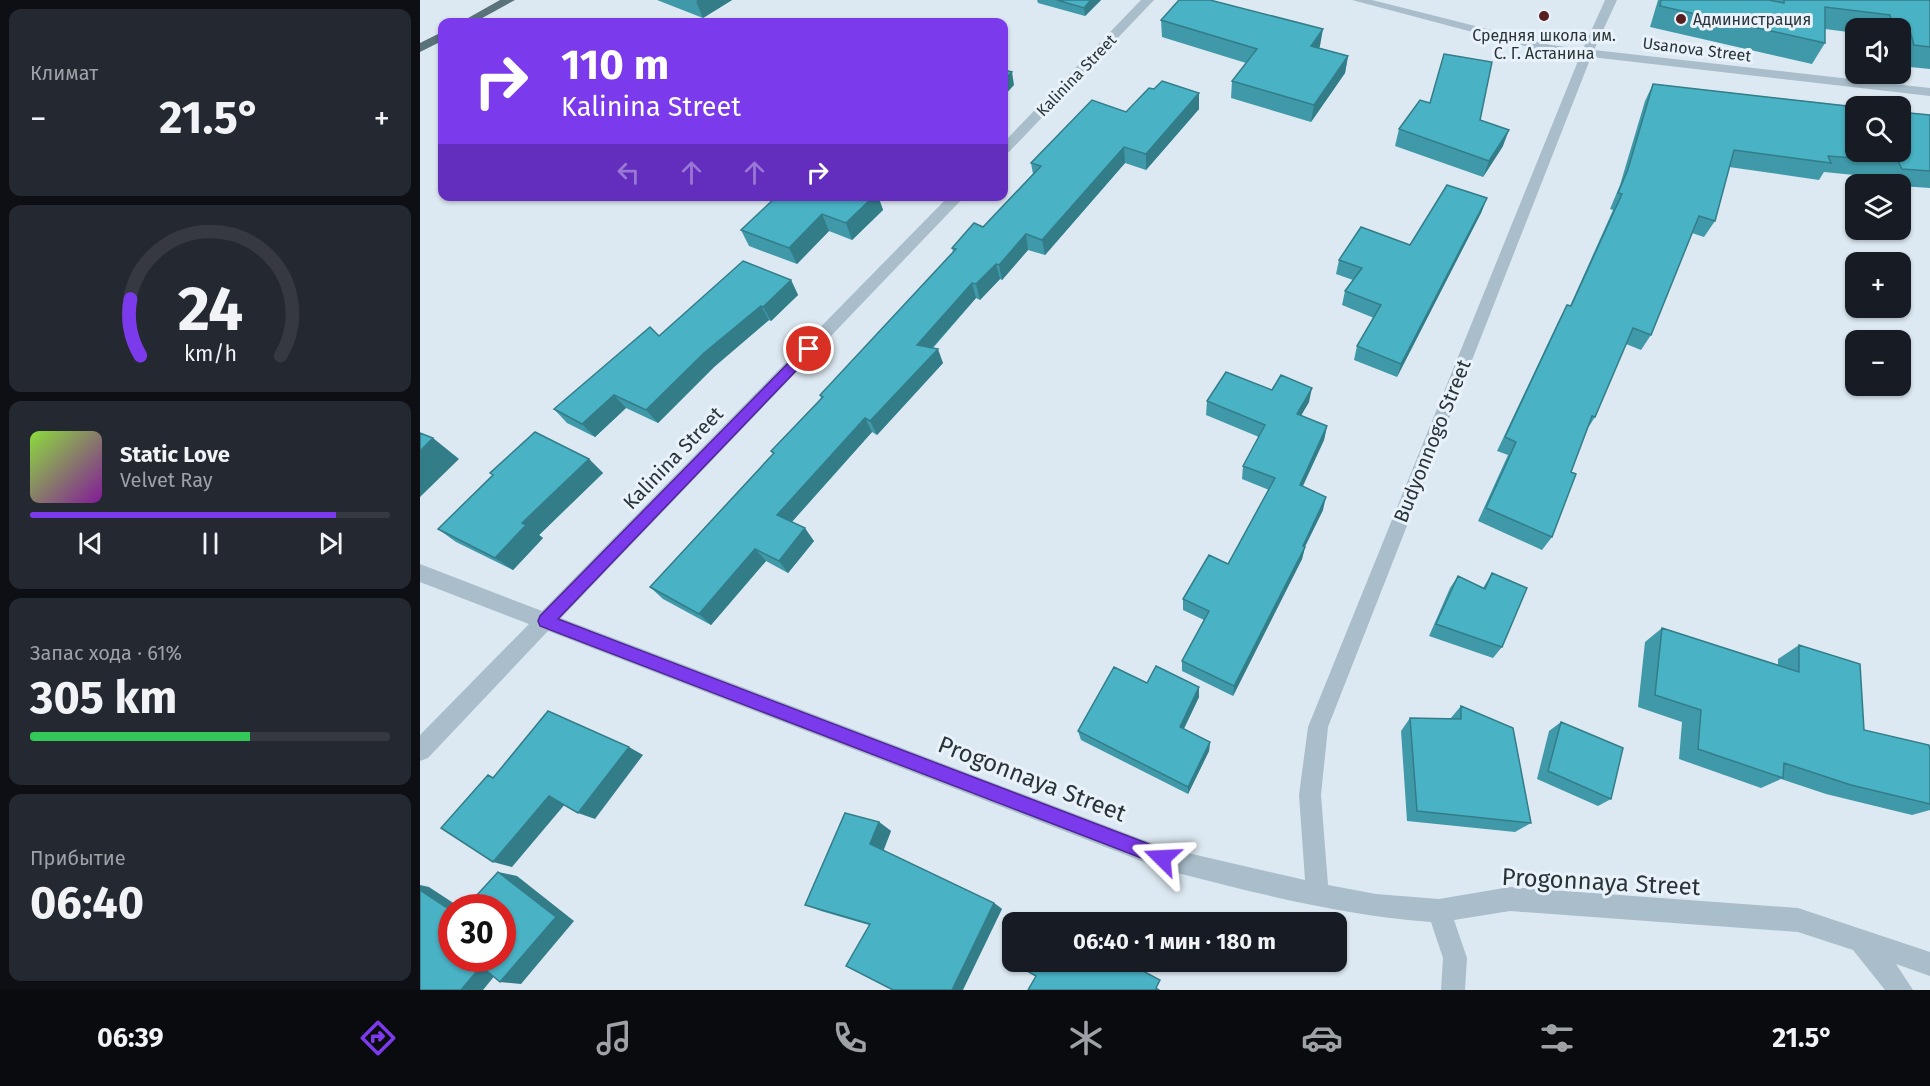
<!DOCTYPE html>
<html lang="ru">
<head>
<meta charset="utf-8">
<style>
	:root { --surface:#171b24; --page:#242831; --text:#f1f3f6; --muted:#9ea1a6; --line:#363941; --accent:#7c3aed }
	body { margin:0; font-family:"Fira Sans",sans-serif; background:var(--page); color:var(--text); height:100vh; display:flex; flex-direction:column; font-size:22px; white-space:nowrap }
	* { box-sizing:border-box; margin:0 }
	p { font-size:20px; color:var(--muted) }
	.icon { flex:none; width:33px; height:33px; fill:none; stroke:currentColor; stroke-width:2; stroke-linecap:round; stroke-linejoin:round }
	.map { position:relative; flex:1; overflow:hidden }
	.side { display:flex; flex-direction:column; gap:9px; padding:9px; background:#0d0f14; width:420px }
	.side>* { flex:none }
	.guide { position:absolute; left:18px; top:18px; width:570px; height:183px; border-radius:12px; box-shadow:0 2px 4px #0004; background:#7c3aed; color:#fff; overflow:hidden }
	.controls { position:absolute; left:1425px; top:18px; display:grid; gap:12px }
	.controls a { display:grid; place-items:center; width:66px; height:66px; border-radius:12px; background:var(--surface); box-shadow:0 2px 4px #0004; font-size:30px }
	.speed { position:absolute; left:18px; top:894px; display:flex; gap:12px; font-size:30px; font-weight:700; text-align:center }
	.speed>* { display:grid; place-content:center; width:78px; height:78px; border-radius:50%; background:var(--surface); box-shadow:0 2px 4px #0004; line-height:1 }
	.speed .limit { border:9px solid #d22; background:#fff; color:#111 }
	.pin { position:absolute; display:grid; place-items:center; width:51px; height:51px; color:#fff; margin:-26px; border:3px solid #fff; border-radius:50%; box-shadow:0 2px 6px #0007 }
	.me { position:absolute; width:66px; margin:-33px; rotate:291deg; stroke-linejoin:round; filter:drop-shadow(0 0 4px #0008) }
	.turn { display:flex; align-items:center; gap:21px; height:126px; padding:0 24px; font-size:27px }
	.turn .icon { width:78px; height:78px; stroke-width:2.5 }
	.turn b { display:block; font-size:42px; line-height:51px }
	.lanes { display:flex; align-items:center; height:57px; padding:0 24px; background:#0003; justify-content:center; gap:30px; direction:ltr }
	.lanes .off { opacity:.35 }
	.big { font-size:45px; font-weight:700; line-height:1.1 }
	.side .widget { flex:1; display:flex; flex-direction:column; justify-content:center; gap:9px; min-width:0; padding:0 21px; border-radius:12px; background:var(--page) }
	.side .dial { align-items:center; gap:0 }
	.dial svg { height:156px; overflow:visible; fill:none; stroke:var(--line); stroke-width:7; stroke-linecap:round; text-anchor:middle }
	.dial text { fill:var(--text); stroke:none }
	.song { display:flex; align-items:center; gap:18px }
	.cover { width:72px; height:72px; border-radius:9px; background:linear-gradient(135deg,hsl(90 70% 55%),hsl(290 70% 35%)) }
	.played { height:6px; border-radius:3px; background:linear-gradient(90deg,var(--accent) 85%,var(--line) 85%) }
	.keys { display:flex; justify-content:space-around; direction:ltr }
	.heat { display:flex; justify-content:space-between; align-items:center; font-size:33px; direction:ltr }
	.charge { height:9px; border-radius:4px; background:linear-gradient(90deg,#34c759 61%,var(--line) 0) }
	.trip { position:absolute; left:582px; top:912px; width:345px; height:60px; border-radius:12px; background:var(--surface); box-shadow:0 2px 4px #0004; font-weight:700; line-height:60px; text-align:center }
	.tab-bar { display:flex; height:96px; justify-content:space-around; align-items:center; background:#090b0e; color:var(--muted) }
	.tab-bar .icon { width:42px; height:42px }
	.tab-bar .selected { color:var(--accent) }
	.tab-bar b { font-size:27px; color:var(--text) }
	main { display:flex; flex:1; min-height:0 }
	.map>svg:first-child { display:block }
</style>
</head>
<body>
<main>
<section class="side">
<div class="widget"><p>Климат</p>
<div class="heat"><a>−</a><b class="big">21.5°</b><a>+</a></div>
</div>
<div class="widget dial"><svg viewBox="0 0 100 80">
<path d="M14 69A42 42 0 1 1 86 69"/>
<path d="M14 69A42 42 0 0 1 9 40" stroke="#7c3aed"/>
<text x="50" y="56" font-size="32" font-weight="700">24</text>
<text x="50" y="72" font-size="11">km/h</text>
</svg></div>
<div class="widget">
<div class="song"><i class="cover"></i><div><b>Static Love</b><p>Velvet Ray</p></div></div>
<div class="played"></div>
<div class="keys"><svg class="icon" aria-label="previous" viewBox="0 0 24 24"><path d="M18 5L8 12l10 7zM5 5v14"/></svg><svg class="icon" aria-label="pause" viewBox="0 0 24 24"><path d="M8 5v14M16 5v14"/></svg><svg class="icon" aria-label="next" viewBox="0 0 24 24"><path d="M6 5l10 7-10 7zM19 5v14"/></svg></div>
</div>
<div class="widget"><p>Запас хода · 61%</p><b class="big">305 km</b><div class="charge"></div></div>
<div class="widget"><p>Прибытие</p><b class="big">06:40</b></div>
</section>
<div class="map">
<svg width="1510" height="990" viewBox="0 0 1510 990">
	<rect width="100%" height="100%" fill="#dde9f2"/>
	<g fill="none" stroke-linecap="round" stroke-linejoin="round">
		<path fill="#a9beca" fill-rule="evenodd" d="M721,0H734L589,152L584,153V142Z
			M932,0H952L1131,45L1163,49L1185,0H1197L1174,50L1510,88V96L1171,57L908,727L901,795L908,885L956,894L1019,899L1090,887L1378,908L1510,952V976L1476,964L1493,990H1465L1433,950L1378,932L1090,911L1034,920L1047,958L1045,990H1021L1023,958L1011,922C919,915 831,892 742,869L128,631L8,758L0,761V735L109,624L0,582V564L122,611L529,196H545L141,618L742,847L885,880L879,795L888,727L1160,56L1131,53Z"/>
		<path fill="#5a7279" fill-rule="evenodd" d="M80,0H95L55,22H41Z
			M22,32V41L0,52V43Z"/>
	</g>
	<path fill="#3f99a9" d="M237,0H312L283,18Z
		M617,0H681L665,16L618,3Z
		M1238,0H1510V69L1480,66V28H1436V33L1405,29V43L1392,64L1230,27Z
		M741,20L900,46L899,48L928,56L925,73L891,122L811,98L812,81L826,63L742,37Z
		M1233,84L1510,115V188L1480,186V184H1468L1465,178L1404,172L1399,180L1309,167L1295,221L1284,237L1272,233L1231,335L1221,350L1206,344L1175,417L1168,428L1151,472L1132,537L1122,550L1058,521L1088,455L1077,451L1139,320L1147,305L1150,306L1193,210L1190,209L1200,185L1225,101Z
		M779,109L726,170L705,163L625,255L608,250L582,280L580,279L560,300L556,298L513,348L523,363L457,435L452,432L372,522L394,541L368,573L346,561L291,625L243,599L230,587L353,454L351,451L401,398L400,395L533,252L532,248L563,227L613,174L611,163L706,112Z
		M1060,120L1083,146L1063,177L975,146L979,129Z
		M357,196H458L463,210L432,240L409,231L377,264L329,246L321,230Z
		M1067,198L1061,213L977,377L934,360L937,346L954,318L922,305L925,291L933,280L916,274L919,260L990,245Z
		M371,280L378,295L351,321L349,320L294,367L238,423L206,408L175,437L147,423L134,409Z
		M852,390L889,402L881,415L907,426L904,440L883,486L903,510L885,547L882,559L813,696L762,671V661L784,620L763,610V599L808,564L849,490L822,479L823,466L839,437L786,415L787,401Z
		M169,459L183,473L119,535L123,538L93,570L36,542L18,529L73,476L70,473Z
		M1072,573L1082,647L1073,658L1009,636L1030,588L1038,576L1063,588Z
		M1242,628L1358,665V659L1379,645L1444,730L1510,750V810L1492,815L1406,794L1361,779L1341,788L1259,759L1262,722L1218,707L1225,642Z
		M727,683L779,687V697L764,729L790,742L789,751L768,794L661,740L658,731Z
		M1041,706L1111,823L1095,832L987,821L981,731L990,718L1030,719Z
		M1141,722L1191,799L1178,806L1117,779L1129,731Z
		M459,822L471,831L463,850L574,903L582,909L449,925L401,911L385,905Z"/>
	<path fill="#337d89" d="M278,0H312L283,18L276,1Z
		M671,0H681L665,16L664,8Z
		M903,29L900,46L889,63L891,46Z
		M928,56L925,73L891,122L894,105Z
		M592,72L594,85L584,96V80Z
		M779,93V109L726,170V154Z
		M1089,130L1083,146L1063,177L1069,161Z
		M704,147L705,163L625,255L622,240Z
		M454,196H458L463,210L432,240L426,223Z
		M1067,198L1061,213L977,377L981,364Z
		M402,214L409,231L377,264L369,248Z
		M606,234L608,250L582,280L579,265Z
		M576,264L580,279L560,300L556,284Z
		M371,280L378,295L351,321L343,307Z
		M552,283L556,298L502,359L497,345Z
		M341,306L349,320L294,367L238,423L226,410L284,353Z
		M518,349L523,363L457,435L450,421Z
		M892,388L889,402L874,428L877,414Z
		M194,395L206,408L175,437L162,424Z
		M445,418L452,432L367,527L357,515Z
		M907,426L904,440L877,498L880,485Z
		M13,438L39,459L0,497V451Z
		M169,459L183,473L119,535L123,538L93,570L75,558L102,523Z
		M906,497L903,510L882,552L885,547L882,559L813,696L814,686Z
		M385,528L394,541L368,573L359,561Z
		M335,549L346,561L291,625L279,614Z
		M779,687V697L760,736V727Z
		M790,742L789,751L768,794V787Z
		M209,747L223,755L175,819L158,813Z
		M129,796L146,803L92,867L73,862Z
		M459,822L471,831L463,852L450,844Z
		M78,872L97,876L154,921L101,984L80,982Z
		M0,885L9,887L41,908H32V911L0,890Z
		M574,903L582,909L543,990H532Z
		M61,966L81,968L63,990H41Z"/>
	<path fill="#49b2c4" stroke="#337d89" stroke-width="1.5" d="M637,0H671L664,8Z
		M759,0H790L903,29L891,46L928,56L894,105L812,81L837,49L741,20Z
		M1241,0H1349L1364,3V0H1510V47L1494,45L1489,28L1473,26L1470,15L1405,7V43L1240,6Z
		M1024,54L1072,62L1060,120L1089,130L1069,161L979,129L1000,100L1010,103Z
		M584,70L592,72L584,80Z
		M742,81L779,93L726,154L704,147L622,240L606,234L579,265L576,264L556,284L552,283L497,345L518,349L450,421L445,418L357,515L385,528L359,561L335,549L279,614L230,587L354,453L351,451L403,397L400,395L536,249L532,248L554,223L563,227L621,166L611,163L672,100L706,112L729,88L734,89Z
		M1233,84L1436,107V152H1480V112L1510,115V171L1482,169L1478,161L1408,156L1411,163L1314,150L1295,221L1279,216L1231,335L1213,328L1175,417L1172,416L1151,472L1156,474L1132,537L1066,508L1096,442L1085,437L1147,305L1151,306L1202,194L1198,193L1208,169Z
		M1027,185L1067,198L981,364L937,346L961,305L925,291L942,268L919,260L941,227L990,245Z
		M357,196H454L426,223L402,214L369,248L321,230Z
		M323,261L371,280L343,307L341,306L284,353L226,410L194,395L162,424L134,409L230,327L239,336Z
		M806,372L852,390L861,375L892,388L877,414L907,426L880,485L906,497L883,546L885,547L814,686L762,661L789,611L763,599L789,555L808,564L855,478L823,466L845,425L787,401Z
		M115,432L169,459L102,523L106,525L75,558L18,529L73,475L70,473Z
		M0,433L13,438L0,451Z
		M1072,573L1107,588L1082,647L1016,624L1038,576L1065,589Z
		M1242,628L1379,672V645L1440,664L1444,730L1509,745L1510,750V804L1431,785L1364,763L1363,778L1278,749L1281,710L1235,695Z
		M736,666L779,687L760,727L790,742L768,787L658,731L694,667L727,683Z
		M1041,706L1093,728L1111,823L997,811L990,718L1041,719Z
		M128,711L209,747L158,813L129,796L73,862L21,828L68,775L73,778Z
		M1141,722L1203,748L1191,799L1128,771Z
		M425,813L459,822L450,844L574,903L532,990H473L426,966L450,924L385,905Z
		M78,872L136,917L80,982L61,966L41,990H0V890L32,911V958H82V908H45Z
		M612,962H685L695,968L698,962H706L740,980L736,988L739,990H608L616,976L607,971Z"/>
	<path fill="#7c3aed" stroke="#51269a" stroke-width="1.5" d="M389,345L395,349L393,353L138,619L742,849L748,852L751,858L748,864L742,866L120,626L118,621L120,616L385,346Z"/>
	<g fill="#581f20" stroke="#e9f2fa" stroke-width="2">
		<circle cx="1124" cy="16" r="6"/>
		<circle cx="1261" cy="19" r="6"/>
	</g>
	<g text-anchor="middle" stroke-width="6" stroke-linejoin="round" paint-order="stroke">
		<g font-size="16" fill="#293437" stroke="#e9f2fa" text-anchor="start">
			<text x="1273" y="25">Администрация</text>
			<text x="1124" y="41" text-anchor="middle">Средняя школа им.<tspan x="1124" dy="18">C. Г. Астанина</tspan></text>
		</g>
		<g font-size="16" fill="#293437" stroke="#e9f2fa">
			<text transform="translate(1277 49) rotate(7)" y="6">Usanova Street</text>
			<text transform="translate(656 75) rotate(-46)" y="6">Kalinina Street</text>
		</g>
		<g font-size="20" fill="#293437" stroke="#e9f2fa">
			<text transform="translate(1012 441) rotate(-68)" y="7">Budyonnogo Street</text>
			<text transform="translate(253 458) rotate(-46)" y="7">Kalinina Street</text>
		</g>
		<g font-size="24" fill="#293437" stroke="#e9f2fa">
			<text transform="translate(612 779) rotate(21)" y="8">Progonnaya Street</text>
			<text transform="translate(1181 882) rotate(3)" y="8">Progonnaya Street</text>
		</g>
	</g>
</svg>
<div class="controls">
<a><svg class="icon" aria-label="sound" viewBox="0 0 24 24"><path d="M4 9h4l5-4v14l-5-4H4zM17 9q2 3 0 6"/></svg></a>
<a><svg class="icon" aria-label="search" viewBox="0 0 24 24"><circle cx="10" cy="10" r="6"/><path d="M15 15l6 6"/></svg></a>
<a><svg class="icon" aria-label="layers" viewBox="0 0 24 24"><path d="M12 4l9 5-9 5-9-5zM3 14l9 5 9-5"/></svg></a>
<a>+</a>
<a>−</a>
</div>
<div class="speed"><div class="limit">30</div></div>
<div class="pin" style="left:389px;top:349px;background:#d93025"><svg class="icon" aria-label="arrive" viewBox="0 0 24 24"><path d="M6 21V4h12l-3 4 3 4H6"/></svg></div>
<svg class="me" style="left:742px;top:858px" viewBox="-20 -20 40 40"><path d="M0-17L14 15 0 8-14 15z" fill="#7c3aed" stroke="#fff" stroke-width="4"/></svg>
<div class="trip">06:40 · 1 мин · 180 m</div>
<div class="guide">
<div class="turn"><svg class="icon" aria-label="right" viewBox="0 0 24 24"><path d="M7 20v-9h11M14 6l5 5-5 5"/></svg><div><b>110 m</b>Kalinina Street</div></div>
<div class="lanes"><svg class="icon off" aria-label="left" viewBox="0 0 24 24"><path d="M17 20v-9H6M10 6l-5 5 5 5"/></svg><svg class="icon off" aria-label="ahead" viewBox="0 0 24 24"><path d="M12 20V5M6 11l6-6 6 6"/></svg><svg class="icon off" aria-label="ahead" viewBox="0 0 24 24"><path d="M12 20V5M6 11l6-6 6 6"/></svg><svg class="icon" aria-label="right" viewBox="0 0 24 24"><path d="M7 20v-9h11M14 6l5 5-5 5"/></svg></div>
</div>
</div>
</main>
<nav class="tab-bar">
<b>06:39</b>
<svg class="icon selected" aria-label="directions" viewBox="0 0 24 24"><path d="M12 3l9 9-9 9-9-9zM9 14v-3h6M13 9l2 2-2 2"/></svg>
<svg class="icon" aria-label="music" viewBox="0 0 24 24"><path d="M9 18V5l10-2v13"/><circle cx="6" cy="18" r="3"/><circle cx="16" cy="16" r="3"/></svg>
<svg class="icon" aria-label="phone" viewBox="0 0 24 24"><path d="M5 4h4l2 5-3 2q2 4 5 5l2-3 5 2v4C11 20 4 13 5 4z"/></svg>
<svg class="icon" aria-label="climate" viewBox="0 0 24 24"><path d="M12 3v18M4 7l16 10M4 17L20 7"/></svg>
<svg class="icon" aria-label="car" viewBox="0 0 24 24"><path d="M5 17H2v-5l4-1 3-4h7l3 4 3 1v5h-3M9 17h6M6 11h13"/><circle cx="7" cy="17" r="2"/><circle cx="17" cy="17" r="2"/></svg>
<svg class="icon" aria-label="filters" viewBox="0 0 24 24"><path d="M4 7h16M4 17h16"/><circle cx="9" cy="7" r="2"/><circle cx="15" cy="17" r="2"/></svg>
<b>21.5°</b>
</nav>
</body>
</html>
